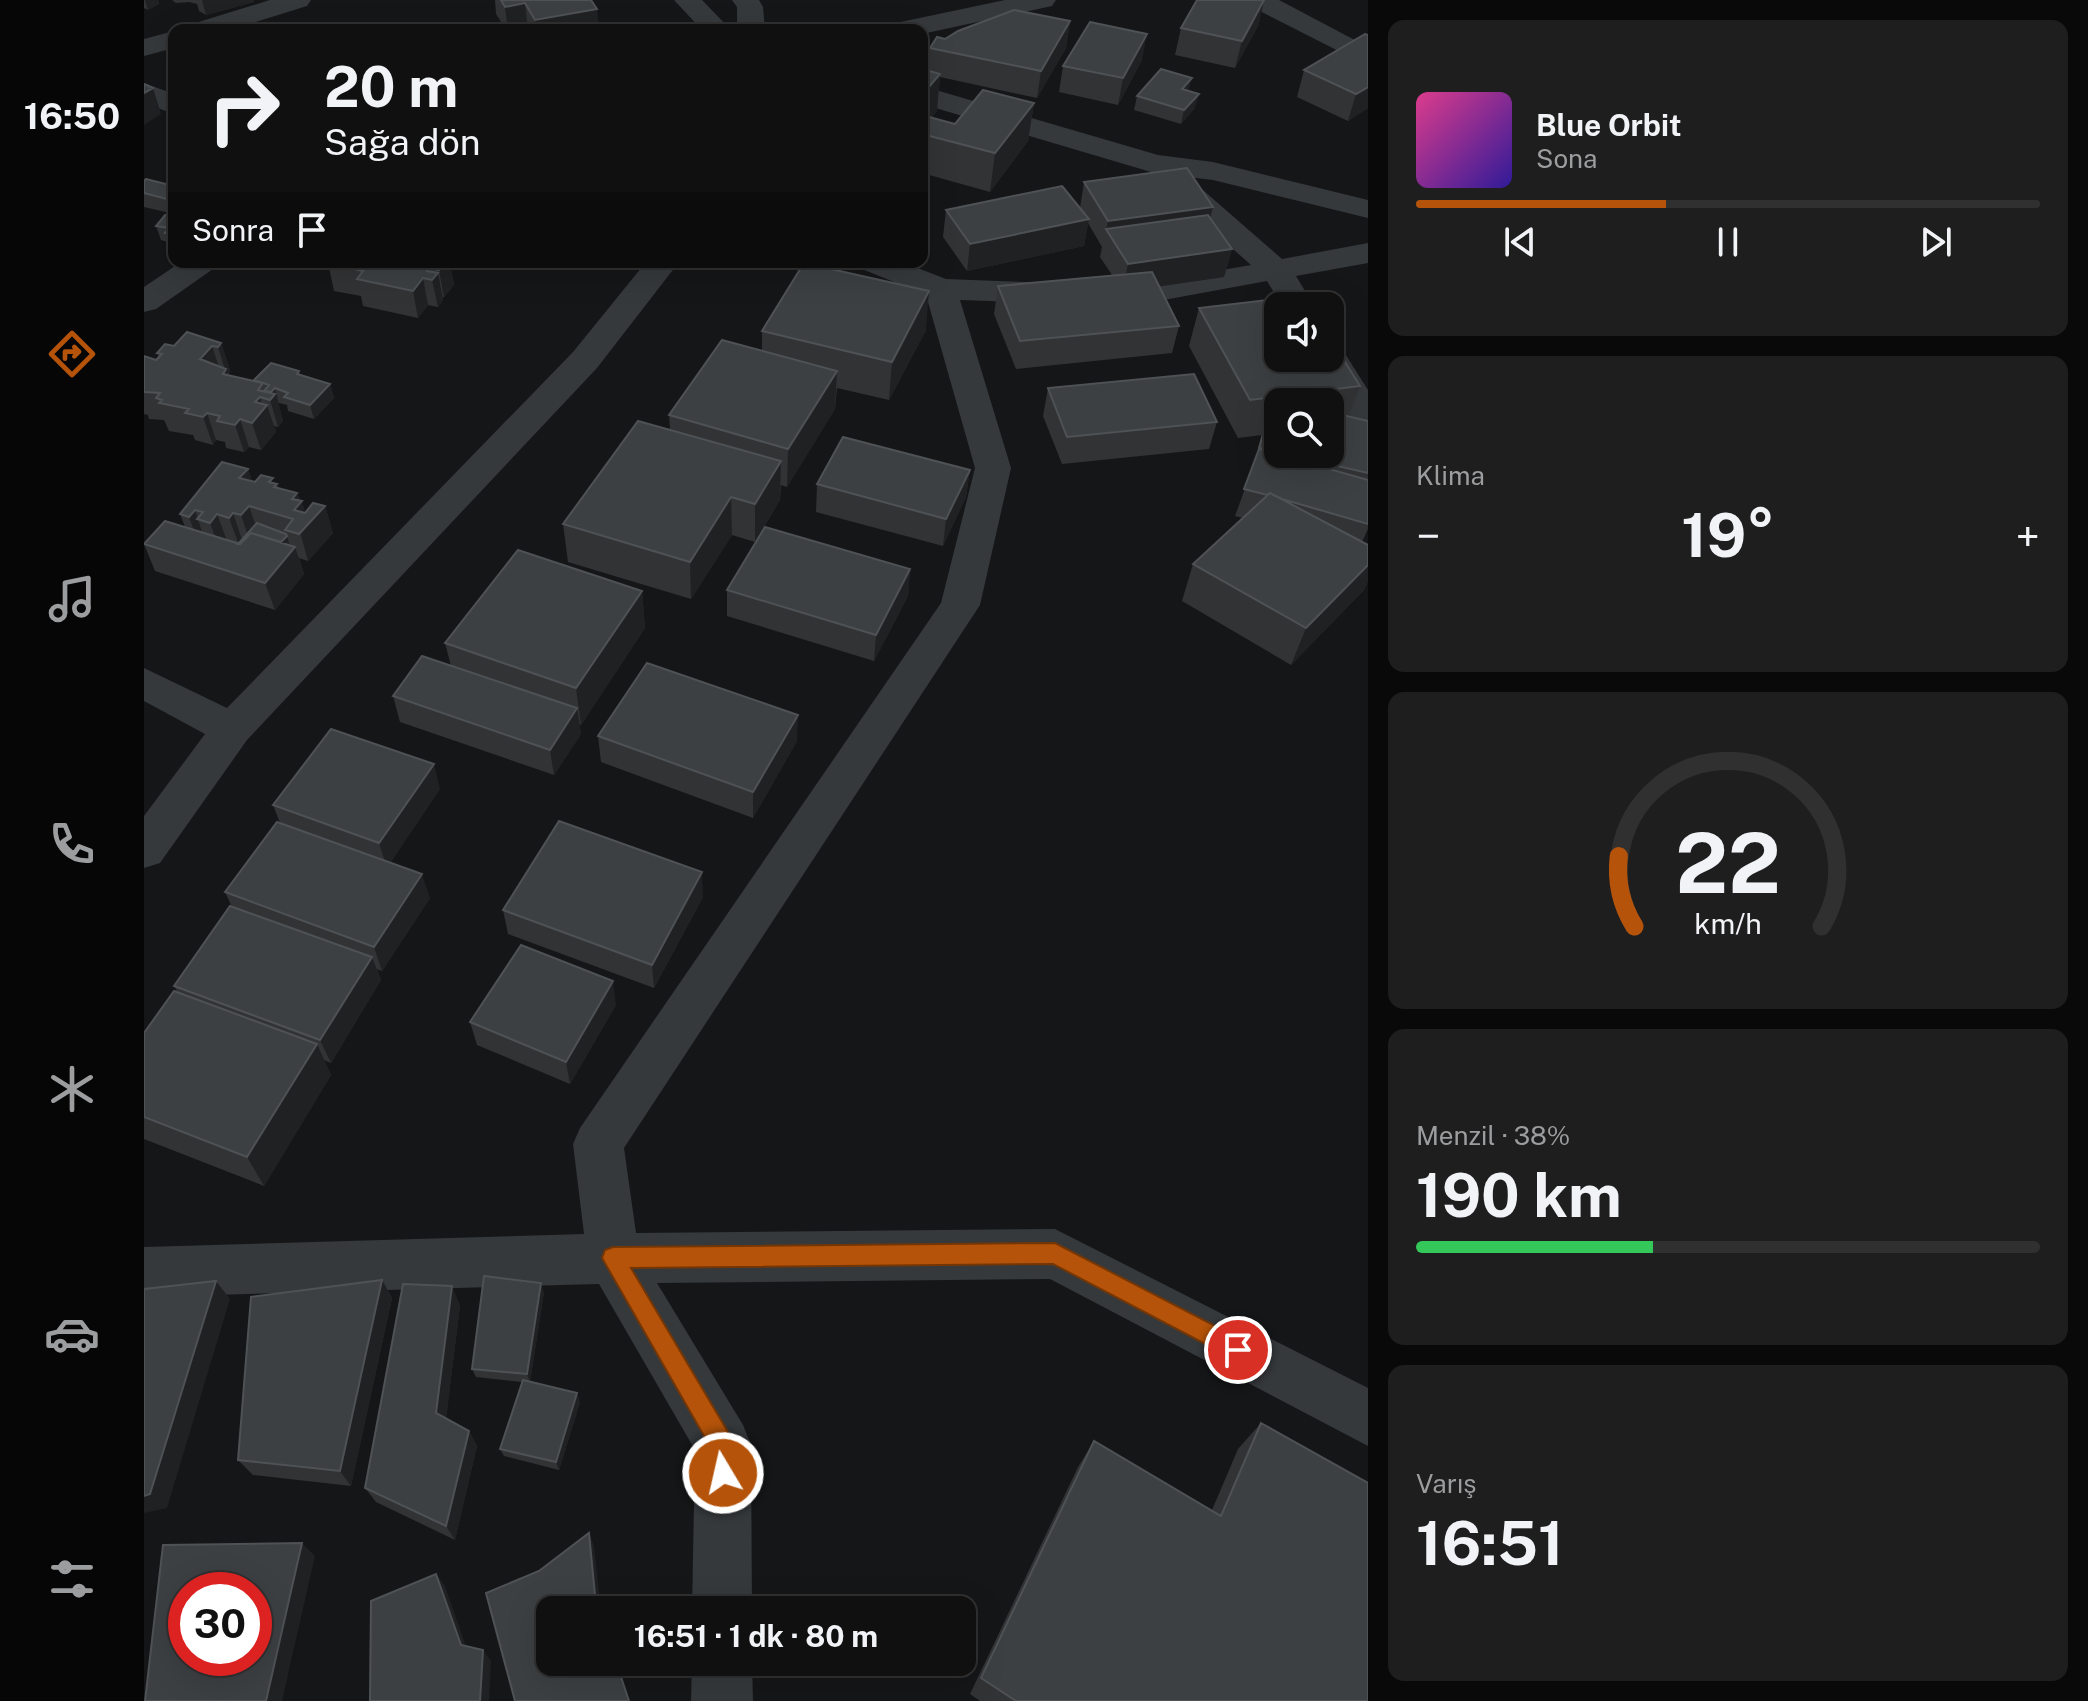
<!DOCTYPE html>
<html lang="tr">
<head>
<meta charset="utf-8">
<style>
	:root { --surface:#101011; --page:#1e1e1f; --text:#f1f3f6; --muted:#9c9d9f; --line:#303031; --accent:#b45309 }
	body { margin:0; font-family:"Public Sans",sans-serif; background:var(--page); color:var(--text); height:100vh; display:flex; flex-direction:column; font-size:30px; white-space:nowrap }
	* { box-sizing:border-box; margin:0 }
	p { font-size:26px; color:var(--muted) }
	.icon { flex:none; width:44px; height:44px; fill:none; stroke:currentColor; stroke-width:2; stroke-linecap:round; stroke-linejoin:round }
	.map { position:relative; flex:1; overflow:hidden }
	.side { display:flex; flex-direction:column; gap:20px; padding:20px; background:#090909; width:720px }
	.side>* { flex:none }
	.banner { position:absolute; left:24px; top:24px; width:760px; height:244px; border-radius:16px; box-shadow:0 8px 32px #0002,0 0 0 2px var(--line); background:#101011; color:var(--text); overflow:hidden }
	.fabs { position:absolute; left:1120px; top:292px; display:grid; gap:16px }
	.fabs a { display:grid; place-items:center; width:80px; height:80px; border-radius:16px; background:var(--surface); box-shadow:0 8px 32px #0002,0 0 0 2px var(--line); font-size:40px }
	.speed { position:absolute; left:24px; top:1572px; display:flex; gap:16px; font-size:40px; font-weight:700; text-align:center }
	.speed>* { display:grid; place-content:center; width:104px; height:104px; border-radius:50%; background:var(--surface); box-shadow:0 8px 32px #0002,0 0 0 2px var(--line); line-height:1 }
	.speed .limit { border:12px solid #d22; background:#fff; color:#111 }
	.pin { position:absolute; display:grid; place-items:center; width:68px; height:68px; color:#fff; margin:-34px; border:4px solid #fff; border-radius:50%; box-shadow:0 2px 8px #0007 }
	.me { position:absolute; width:88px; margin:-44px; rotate:351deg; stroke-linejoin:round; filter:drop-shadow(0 0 6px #0008) }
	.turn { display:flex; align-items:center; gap:28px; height:168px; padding:0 24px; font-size:36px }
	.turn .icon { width:104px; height:104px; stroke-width:2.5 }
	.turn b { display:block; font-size:56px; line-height:68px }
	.then { display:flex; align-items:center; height:76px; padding:0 24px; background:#0003; gap:16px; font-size:30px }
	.big { font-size:60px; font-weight:700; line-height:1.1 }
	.side .card { flex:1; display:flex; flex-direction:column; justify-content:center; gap:12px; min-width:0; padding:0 28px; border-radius:16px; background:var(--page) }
	.side .dial { align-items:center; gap:0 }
	.dial svg { height:208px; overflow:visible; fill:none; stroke:var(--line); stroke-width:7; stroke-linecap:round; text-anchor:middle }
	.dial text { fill:var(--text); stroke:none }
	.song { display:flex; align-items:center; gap:24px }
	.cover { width:96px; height:96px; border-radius:12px; background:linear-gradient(135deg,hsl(330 70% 55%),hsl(250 70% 35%)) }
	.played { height:8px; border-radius:4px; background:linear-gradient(90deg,var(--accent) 40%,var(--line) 40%) }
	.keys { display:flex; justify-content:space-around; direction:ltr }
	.heat { display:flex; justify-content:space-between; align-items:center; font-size:44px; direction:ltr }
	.charge { height:12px; border-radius:6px; background:linear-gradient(90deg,#34c759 38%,var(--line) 0) }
	.trip { position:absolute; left:392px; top:1596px; width:440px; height:80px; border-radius:16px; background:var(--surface); box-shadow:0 8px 32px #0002,0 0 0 2px var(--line); font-weight:700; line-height:80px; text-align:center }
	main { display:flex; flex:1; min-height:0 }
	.tabs { display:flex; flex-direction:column; width:144px; justify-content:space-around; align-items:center; background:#060607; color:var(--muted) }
	.tabs .icon { width:56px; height:56px }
	.tabs .selected { color:var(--accent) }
	.tabs b { font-size:36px; color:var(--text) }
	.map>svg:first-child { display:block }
</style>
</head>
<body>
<main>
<nav class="tabs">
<b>16:50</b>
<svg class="icon selected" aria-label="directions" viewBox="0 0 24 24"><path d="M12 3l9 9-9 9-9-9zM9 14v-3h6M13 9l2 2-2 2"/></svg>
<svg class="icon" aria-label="music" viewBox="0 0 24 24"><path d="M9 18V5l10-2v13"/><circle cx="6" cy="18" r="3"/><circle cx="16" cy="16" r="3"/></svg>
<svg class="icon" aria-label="phone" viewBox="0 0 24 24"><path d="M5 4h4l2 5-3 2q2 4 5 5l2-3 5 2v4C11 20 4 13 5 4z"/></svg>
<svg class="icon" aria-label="climate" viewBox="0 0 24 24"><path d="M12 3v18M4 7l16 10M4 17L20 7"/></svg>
<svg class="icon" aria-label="car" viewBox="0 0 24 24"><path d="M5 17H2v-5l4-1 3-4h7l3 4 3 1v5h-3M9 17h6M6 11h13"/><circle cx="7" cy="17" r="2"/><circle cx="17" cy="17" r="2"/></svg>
<svg class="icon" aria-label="filters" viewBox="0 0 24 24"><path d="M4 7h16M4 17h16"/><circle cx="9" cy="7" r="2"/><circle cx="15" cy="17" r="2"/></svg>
</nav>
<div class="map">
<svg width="1224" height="1701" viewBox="0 0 1224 1701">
	<rect width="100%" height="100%" fill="#151617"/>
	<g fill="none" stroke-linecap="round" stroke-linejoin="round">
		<path fill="#35393c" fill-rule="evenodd" d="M126,0H167L163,6L86,30H44L48,24Z
			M530,0H558L587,30H558Z
			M588,0H615L619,7L621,30H593V7Z
			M861,0H912L908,6L778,34V30H743L747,24Z
			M1102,0H1135L1224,47V66L1106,6Z
			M30,31V48L0,56V39Z
			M0,83L30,94V114L0,103Z
			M778,86L1014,155L1069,162L1224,200V218L1069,180L1044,177L1138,259L1224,243V263L1152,276L1170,306H1138L1123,281L987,306L816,300L867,468L836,605L480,1148L492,1233L911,1229L1224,1388V1446L906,1279L513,1283L599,1425L607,1445L608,1610H548L551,1450L455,1284L0,1297V1247L440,1234L429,1144L436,1128L797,603L831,468L782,295L718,269L713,262H758L802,279L987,286L1107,265L1010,179L1007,172L778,104Z
			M37,262H74L69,269L12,309L0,312V287Z
			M502,262H535L453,368L103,740L16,863L0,868V816L61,734L0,701V668L83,708L429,352Z
			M1186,346L1198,349L1224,390V429L1212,426L1170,358H1186Z
			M548,1662H608L609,1701H547Z"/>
	</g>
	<path fill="#313335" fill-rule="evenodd" d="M0,0H14L15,4L4,10L0,8Z
		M28,0H110V2L62,15L55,11L53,4L45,2L32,3Z
		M351,0H447L453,9L454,30H362L352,14Z
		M926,21L922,48L893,98L796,77L793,111L788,117L811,124L890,103L884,141L846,192L778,173V69L784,71L786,48Z
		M1115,24L1091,68L1031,55L1037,28Z
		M1224,35V108L1204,121L1153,97L1160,70Z
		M998,60L974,105L915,92L919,66Z
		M1045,91L1051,108L1037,124L990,110L993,96Z
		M0,181L30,186V214L0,207Z
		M940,182L1066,218L1088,249L1080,277L1015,286L1035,326L1028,353L872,369L850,314L854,286L968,275L956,257L958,247L944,223L940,246L823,271L799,237L802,210L936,208Z
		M30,217V248L26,247L24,242L17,240L12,226Z
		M184,262H311V266L307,270L310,285L300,297H299V300L294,307L284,305L274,318L219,306L217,296L190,291L184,263Z
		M1055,308L1216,386L1205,416L1224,421V529L1218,542L1224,545V581L1220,590L1147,665L1038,601L1049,564L1099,518L1091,516L1111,461L1118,435L1094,438L1045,346ZM1134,402H1186V454H1134Z
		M782,330L745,400L693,388L691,409L643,487L637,485L636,500L611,542L588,535L547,599L424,562L419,524L526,430L525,415L618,350V331Z
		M77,343L86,370L84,375L110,381L155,371L156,375L186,384L190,398L170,419L144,411L143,405L135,403H134L139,421L134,427L130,426L132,432L117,450L105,447L100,452L82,448L81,442L72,440L69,445L51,440L49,435L25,431L20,420L5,419L4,415L0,414V356L12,360L15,358L13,353L30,346Z
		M904,388L1073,422L1065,449L918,464L899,416Z
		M104,469L108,481L131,484H133L134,488L153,493L161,513L181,506L189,533L164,561L155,558L160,574L131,610L11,571L0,544L41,527L36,514Z
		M826,470L822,497L799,546L672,512L673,484Z
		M766,569L764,596L730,661L583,616V590Z
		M498,591L501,628L437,725L435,724L437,734L410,775L256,722L249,696L307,666L301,643Z
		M454,736L653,741L609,818L457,762Z
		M296,789L246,863L286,898L238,971L233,969L237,980L187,1063L180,1060L187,1075L120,1186L0,1139V1033L34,993L30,986L88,907L81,892L136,823L129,805Z
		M559,897L510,988L364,934L359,910Z
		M472,1005L426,1084L333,1045L326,1022Z
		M238,1280L248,1298L207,1486L109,1475L94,1460Z
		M400,1292L386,1382L436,1402L415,1470L360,1456L356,1449L378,1382L332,1377L328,1369Z
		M316,1305L302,1418L325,1431L333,1446L311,1540L232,1502L221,1488Z
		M1117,1423L1224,1701H836L826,1694L934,1467L950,1441L1068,1510L1094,1449Z"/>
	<path fill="#202123" d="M1,0H14L15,4L4,10Z
		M58,0H110V2L62,15Z
		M1120,0L1115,24L1091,68L1098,41Z
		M381,3L384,30H364L361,7Z
		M453,9L454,30H392L391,20Z
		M926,21L922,48L893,98L897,71Z
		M1003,34L998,60L974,105L979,78Z
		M796,74L793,111L778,129V95Z
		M1048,78L1044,92L1038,89Z
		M1224,87V108L1204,121L1212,94Z
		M9,88L17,114L0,125V93Z
		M1055,94L1051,108L1037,124L1040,110Z
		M890,103L884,141L846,192L851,153Z
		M30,187V212L26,200V191Z
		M1069,207L1062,235L962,230L964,221Z
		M945,219L940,246L823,271L826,244Z
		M1088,249L1080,277L978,292L984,264Z
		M300,262H311V266L307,270L310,285L300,297L295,270Z
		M294,273L299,300L294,307L288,280Z
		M279,278L284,305L274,318L269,291Z
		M785,291L782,330L745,400L748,362Z
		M77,343L86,370L83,374L91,397L79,374L81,370L74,347Z
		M68,346L77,373L56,359Z
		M693,371L691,409L643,487L644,449Z
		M186,384L190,398L170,419L166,405Z
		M131,388L139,421L134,427L126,400L127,392Z
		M116,397L119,409L123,405L132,432L117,450L108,423L111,402Z
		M63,413L72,440L69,445L59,417Z
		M96,419L105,447L100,452L91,425Z
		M637,461L636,500L611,542V504Z
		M104,469L113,496L95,478Z
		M826,470L822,497L799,546L802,519Z
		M153,493L156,503L158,501L165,524L181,506L189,533L164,561L150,510L148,499Z
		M587,497L588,535L547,599L546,562Z
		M105,506L114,533L106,542L97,515Z
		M51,510L60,538L55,544L45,517Z
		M89,513L98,540L95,545L85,518Z
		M73,514L83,541L76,550L66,523Z
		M143,536L147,550L132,547Z
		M151,547L160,574L131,610L121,583Z
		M1224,565V581L1220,590L1147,665L1162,628Z
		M766,569L764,596L730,661L732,635Z
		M498,591L501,628L437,725L432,688Z
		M433,708L437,734L410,775L406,750Z
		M654,715L653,741L609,818V792Z
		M290,764L296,789L243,868L235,843Z
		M558,872L559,897L510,988L508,965Z
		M278,874L286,898L238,971L230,947Z
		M228,957L237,980L187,1063L176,1040Z
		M469,981L472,1005L426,1084L422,1062Z
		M173,1044L187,1075L120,1186L103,1157Z
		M238,1280L248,1298L207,1486L196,1471Z
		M72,1281L86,1299L23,1508L0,1513V1496Z
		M397,1283L400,1292L386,1383L383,1374Z
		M308,1286L316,1305L301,1429L292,1413Z
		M433,1393L436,1402L415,1470L412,1462Z
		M325,1431L333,1446L311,1540L302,1526Z
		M445,1533L450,1546L457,1610L451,1595Z
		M158,1543L171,1556L138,1701H122Z
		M292,1574L301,1586L325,1655L317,1645Z
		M339,1650L347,1661L345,1701H336Z"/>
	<path fill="#3d4043" stroke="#4e5255" stroke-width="2" fill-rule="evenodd" d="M357,0H447L453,9L391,20L381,3L361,7Z
		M1053,0H1120L1098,41L1037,28Z
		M870,10L926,21L897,71L786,48L793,37L801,39L814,31Z
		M946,22L1003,34L979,78L919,66Z
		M1221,34L1224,35V87L1212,94L1160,70Z
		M778,69L796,74L778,95Z
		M1017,69L1048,78L1038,89L1055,94L1040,110L993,96Z
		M0,84L9,88L0,93Z
		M839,90L890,103L851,153L778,134V115L811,124Z
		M1043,168L1069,207L964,221L940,182Z
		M2,179L30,186L26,191H30V196L26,200L0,193V181Z
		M918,186L945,219L826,244L802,210Z
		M21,215L30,217V234L21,233L25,228L12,226Z
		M1064,215L1088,249L984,264L962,229Z
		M184,262H278L286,264L288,262H301L295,270L285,268L283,271L294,273L288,280L279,278L269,291L213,279L219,271L184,263Z
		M660,263L785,291L748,362L618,331Z
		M1008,272L1035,326L876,341L854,286Z
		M1159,296L1166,306H1134V358H1186V338L1216,386L1106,400L1055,308Z
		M43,332L77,343L74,347L68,346L56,359L82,369L79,374L119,383L114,390L131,394L126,400L116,397L111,402L123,405L108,423L96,419L91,425L73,421L76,416L63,413L59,417L41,413L45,409L15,403L18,400L12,398L16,393L0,392V356L12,360L18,354L13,353L21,344L30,346Z
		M578,340L693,371L644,449L525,415Z
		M127,363L155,371L153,374L186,384L166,405L140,397L144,393L131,388L127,392L120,391L125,385L110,380Z
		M1050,374L1073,422L923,437L904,388Z
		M1186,412L1224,421V473L1141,454H1186Z
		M1125,413L1134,415V452L1115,448Z
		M494,421L637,461L611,504L587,497L546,562L419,524Z
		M699,437L826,470L802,519L673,484Z
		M1115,449L1224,480V524L1138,499L1126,493L1123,495L1100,489Z
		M78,462L104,469L95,478L111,482L117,475L129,478L125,482L133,484L130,487L153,493L148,499L158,501L150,510L161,513L169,503L181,506L155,534L141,530L149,519L105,506L97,515L89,513L85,518L73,514L66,523L53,519L59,512L51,510L45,517L36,514Z
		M1126,493L1224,545V565L1162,628L1049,564Z
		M21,521L96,544L107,533L151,547L121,583L0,544Z
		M113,523L142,534L143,536L137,542L107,533L96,544H94Z
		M621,527L766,569L732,635L583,590Z
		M374,550L498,591L432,688L301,643Z
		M278,656L433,708L406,750L249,696Z
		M503,663L654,715L609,792L454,736Z
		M187,729L290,764L235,843L129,805Z
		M415,821L558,872L508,965L359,910Z
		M133,822L278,874L230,947L81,892Z
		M86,906L228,957L176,1040L30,986Z
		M377,945L469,981L422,1062L326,1022Z
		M30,991L173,1044L103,1157L0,1117V1033Z
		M340,1276L397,1283L383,1374L328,1369Z
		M238,1280L196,1471L94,1460L107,1297Z
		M72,1281L6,1494L0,1496V1289Z
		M259,1284L308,1286L292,1413L325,1431L302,1526L221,1488Z
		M379,1380L433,1393L412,1462L356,1449Z
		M1117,1423L1224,1483V1701H872L837,1678L950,1441L1077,1516Z
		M445,1533L451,1595L456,1610H406V1662H472L485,1701H371L342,1593L395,1571Z
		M158,1543L122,1701H1L19,1545ZM42,1590H110V1658H42Z
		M292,1574L317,1645L339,1650L336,1701H226L227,1601Z"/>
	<path fill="#b45309" stroke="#753606" stroke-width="2" d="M911,1243L1102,1342L1105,1350L1102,1357L1094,1361L1086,1357L909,1264L487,1268L587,1437C593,1450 593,1468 587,1481L579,1485L571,1481L567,1473V1448L458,1258L461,1250L469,1247Z"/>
</svg>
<div class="fabs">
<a><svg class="icon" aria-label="sound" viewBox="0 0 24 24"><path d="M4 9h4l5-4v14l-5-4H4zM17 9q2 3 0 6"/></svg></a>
<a><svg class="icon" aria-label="search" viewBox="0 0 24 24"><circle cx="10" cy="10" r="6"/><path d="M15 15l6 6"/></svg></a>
</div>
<div class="speed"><div class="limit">30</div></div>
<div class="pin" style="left:1094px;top:1350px;background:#d93025"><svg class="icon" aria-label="arrive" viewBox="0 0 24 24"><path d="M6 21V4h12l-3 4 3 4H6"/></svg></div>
<svg class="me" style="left:579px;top:1473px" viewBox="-20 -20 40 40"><circle r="17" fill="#b45309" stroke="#fff" stroke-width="3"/><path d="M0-11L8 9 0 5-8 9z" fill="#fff"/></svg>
<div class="trip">16:51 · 1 dk · 80 m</div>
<div class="banner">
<div class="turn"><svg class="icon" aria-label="right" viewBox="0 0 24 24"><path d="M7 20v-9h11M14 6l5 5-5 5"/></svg><div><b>20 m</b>Sağa dön</div></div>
<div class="then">Sonra<svg class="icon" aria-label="arrive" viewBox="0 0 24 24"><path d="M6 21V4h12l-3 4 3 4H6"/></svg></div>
</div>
</div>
<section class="side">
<div class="card">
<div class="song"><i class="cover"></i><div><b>Blue Orbit</b><p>Sona</p></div></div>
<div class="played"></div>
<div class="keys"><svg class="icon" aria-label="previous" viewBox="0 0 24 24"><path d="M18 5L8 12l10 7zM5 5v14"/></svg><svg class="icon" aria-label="pause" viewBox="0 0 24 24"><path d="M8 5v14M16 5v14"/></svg><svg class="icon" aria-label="next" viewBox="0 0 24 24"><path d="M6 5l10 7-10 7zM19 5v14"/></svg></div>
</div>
<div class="card"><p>Klima</p>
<div class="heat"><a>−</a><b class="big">19°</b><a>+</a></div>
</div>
<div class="card dial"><svg viewBox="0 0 100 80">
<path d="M14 69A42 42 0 1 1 86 69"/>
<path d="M14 69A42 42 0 0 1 8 42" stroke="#b45309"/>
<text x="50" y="56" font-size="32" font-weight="700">22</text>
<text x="50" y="72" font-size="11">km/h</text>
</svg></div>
<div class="card"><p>Menzil · 38%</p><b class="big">190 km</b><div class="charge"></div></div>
<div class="card"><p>Varış</p><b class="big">16:51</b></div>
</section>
</main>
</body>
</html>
